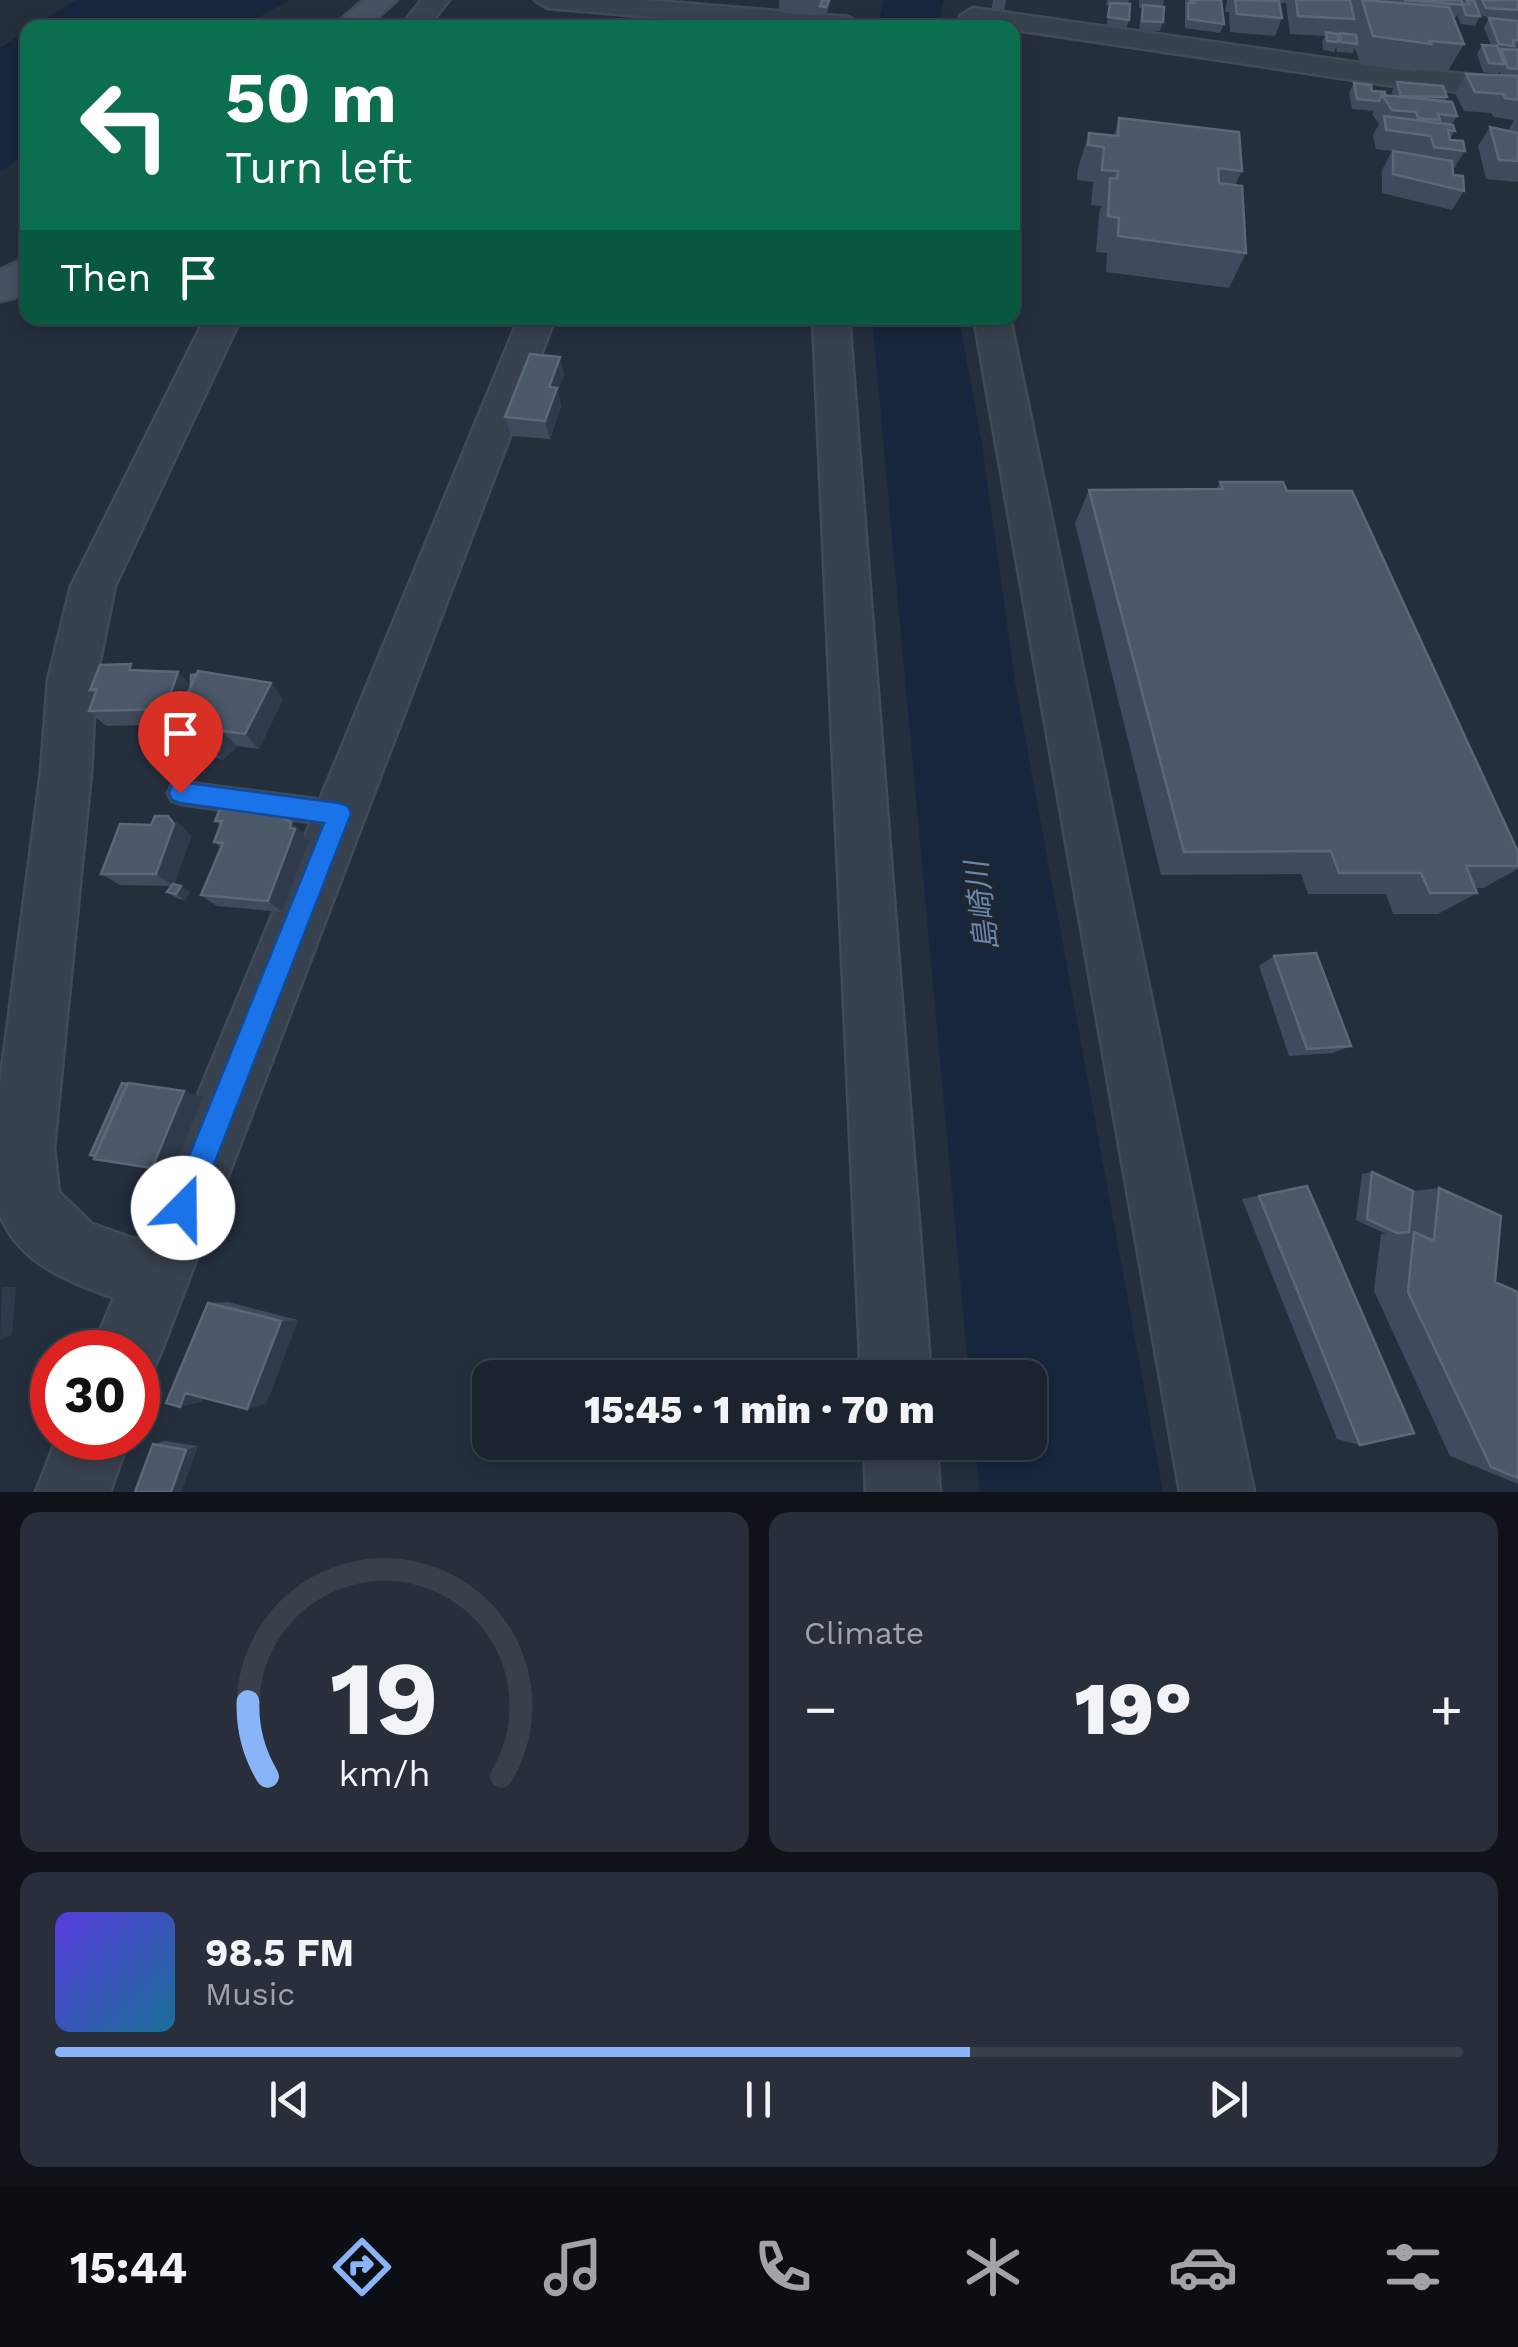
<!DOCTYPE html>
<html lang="en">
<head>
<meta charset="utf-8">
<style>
	:root { --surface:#1b232e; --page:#282f3a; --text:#f1f3f6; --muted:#a0a4aa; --line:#39404a; --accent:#8ab4f8 }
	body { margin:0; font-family:"Work Sans","Noto Sans JP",sans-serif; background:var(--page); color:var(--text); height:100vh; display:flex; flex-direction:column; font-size:38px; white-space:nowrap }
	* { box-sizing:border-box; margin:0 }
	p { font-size:32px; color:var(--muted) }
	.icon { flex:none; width:55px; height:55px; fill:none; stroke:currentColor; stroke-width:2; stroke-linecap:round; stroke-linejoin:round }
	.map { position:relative; height:1492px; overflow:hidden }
	.drawer { display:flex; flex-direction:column; gap:20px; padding:20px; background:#0f1319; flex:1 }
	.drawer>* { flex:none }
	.hud { position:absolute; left:20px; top:20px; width:1000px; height:305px; border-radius:20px; box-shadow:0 5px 15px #0003,0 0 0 2px var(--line); background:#0b6e4f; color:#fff; overflow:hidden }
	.speed { position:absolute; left:30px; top:1330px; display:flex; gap:20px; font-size:50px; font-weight:700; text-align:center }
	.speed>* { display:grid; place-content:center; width:130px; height:130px; border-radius:50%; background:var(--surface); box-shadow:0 5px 15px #0003,0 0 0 2px var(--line); line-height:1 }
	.speed .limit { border:15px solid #d22; background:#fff; color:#111 }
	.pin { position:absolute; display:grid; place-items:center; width:85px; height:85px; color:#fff; margin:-102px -42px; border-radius:50% 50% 50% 0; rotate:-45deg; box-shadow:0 0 10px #0007 }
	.pin .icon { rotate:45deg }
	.me { position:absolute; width:110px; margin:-55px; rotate:22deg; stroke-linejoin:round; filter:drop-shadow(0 0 8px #0008) }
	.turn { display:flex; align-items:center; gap:35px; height:210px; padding:0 40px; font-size:45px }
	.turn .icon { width:130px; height:130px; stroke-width:2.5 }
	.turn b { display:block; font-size:70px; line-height:85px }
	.then { display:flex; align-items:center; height:95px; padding:0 40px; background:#0003; gap:20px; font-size:38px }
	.big { font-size:75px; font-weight:800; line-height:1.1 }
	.drawer .tile { flex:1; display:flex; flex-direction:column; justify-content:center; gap:15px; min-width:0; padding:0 35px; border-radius:20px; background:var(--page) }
	.drawer .dial { align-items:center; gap:0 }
	.dial svg { height:260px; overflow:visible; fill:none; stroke:var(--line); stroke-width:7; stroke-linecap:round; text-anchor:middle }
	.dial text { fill:var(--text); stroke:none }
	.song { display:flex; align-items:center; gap:30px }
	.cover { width:120px; height:120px; border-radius:15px; background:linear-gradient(135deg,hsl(250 70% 55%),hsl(200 70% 35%)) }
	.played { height:10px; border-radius:5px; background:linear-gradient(90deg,var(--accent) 65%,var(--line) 65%) }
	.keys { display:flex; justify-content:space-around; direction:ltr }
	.heat { display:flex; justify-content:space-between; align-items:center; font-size:55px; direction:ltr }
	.drawer .tiles { flex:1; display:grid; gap:20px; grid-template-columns:1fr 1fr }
	.tile:last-child { grid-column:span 2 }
	.trip { position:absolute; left:472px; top:1360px; width:575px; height:100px; border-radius:20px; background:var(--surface); box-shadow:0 5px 15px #0003,0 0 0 2px var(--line); font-weight:800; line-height:100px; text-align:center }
	.dock { display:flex; height:160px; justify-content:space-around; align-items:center; background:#0b0e12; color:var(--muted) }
	.dock .icon { width:70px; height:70px }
	.dock .current { color:var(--accent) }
	.dock b { font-size:45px; color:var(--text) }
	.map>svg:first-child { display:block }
</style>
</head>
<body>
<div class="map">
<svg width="1518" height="1492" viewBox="0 0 1518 1492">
	<rect width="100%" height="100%" fill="#242f3e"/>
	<path fill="#17263c" d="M76,0H290L241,27H32Z
		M883,0H944L938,27H878Z
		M27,30V153L0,172V48Z
		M872,318H959L982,445L1015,681L1163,1492H980L975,1443L1030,1442V1378L969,1377Z"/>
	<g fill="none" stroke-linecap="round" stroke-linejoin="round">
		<defs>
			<path id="lane" d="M181,782L339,802L348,806L352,814L348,822L339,826L181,804L172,801L168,793L172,785Z"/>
			<path id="street" d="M422,0H449L427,28H399Z
				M535,0H644L848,17L862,25L781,28L548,8Z
				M973,8L1388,67L1518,79V97L1388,85L963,22L960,16Z
				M205,318H241L115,586L96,680L91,772L54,1148L59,1192L92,1224L138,1240L519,318H555L161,1352L150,1376L138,1382V1352H91L114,1298C68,1281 20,1264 0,1215V1084L41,772L48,680L71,586Z
				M813,318H849L931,1378H861Z
				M974,318H1010L1254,1492H1180Z
				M57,1438H129L110,1492H36Z
				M864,1442H936L940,1492H866Z"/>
			<path id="secondary" d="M364,0H397L365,28H331Z
				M28,257V287L14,298L0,301V270Z"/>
		</defs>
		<use href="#lane" stroke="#414a57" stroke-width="5"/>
		<use href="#street" stroke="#414a57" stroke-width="5"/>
		<use href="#secondary" stroke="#414a57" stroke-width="5"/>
		<use href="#lane" fill="#38414e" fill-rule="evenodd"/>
		<use href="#street" fill="#38414e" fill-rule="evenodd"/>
		<use href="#secondary" fill="#465061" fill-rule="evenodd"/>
	</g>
	<path fill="#3f4b5c" d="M779,0H831L826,16L819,15V11L817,16L779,12Z
		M993,0H1006L1004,12L991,11Z
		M1107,0H1129V20L1126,29L1106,27L1110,5H1106Z
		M1139,0H1164L1162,7L1163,22L1160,31L1139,30L1142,8H1139Z
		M1185,0H1221L1224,24L1220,33L1185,28Z
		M1227,0H1518V20L1480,16L1475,26L1461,24L1457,15L1454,20L1464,44L1448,71L1418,68L1416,72L1360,64L1355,48L1353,53L1337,52L1336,47L1334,52L1323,50L1322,42L1325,36L1290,34L1286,3H1280L1282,18L1275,36L1230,32L1229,12H1225Z
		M1489,18L1518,21V182L1486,179L1478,146L1490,127L1510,131L1509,129L1514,120L1494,117L1491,113L1464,111L1455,93L1466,74L1501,76L1500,71L1498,74L1483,72L1477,54L1482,45H1491L1484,28Z
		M1397,82L1447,97L1445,101L1457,116L1451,125L1455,131L1450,138L1465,151L1453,170L1464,191L1452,210L1382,193V170L1392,151L1376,149L1373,135L1379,124L1372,114L1374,111L1352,109L1349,93L1354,83L1385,95L1393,96L1392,91Z
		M1119,118L1242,171L1235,185L1246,253L1229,288L1106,272L1107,253L1096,252L1099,214L1101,206L1091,205L1093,182L1077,180L1078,168L1089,133L1114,136Z
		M560,357L564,375L558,391L561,406L550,439L511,436L505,417Z
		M1220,482L1287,491L1518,852V869L1483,888H1475L1477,893L1438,914H1393L1386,894H1308L1301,874L1161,875L1075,523L1089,490H1216Z
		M138,670L191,685L271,683L283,699L259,749L237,746L223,760L200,752L203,755L192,770L180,766L172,759L184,744L170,732L174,724L106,726L89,711L95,694L90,690Z
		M168,816L185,829L191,837L174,884L190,892L185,900L176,898L167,892L171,886L120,885L101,874Z
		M215,821L291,822L304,834V837L309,841L282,912L217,906L201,895L221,848L214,842L221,825Z
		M1274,956L1351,1046L1333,1053L1289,1056L1259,966Z
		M1372,1172L1413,1191L1439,1188L1495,1282L1518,1292V1484L1450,1456L1374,1291L1381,1234H1386L1356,1220L1362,1174Z
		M1307,1186L1360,1445L1337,1439L1242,1199Z
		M228,1302L298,1320L266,1404L203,1398L201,1402L208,1303Z
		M165,1441L198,1446L181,1492L153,1444Z"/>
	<path fill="#2f3b4b" d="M560,357L564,375L558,391L561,406L550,439L545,421L549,387Z
		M178,672L193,687L181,724L165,709Z
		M271,683L283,699L259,749L245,734Z
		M222,731L237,746L223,760L208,746Z
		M196,748L203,755L192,770L184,763Z
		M168,816L185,829L191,837L174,886L156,874Z
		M291,822L304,834V837L309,841L282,912L268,901Z
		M181,886L190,892L185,900L176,894Z
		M184,1091L203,1097L172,1172L152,1168Z
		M2,1287H16L12,1335L0,1340Z
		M298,1320L266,1404L247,1409L281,1321Z
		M207,1389L201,1402L180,1407L185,1393Z
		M198,1446L181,1492H171L186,1450Z"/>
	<path fill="#4b5868" stroke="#5c6777" stroke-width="2.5" d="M822,0H829L826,7L820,6Z
		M1190,0H1221L1224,24L1188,19V3H1194Z
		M1235,0L1279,1L1282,18L1237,14Z
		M1296,0H1350L1354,19L1298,16Z
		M1362,0L1449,7L1464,44L1429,41L1431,44L1373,36Z
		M1404,0H1461L1463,5Z
		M1467,0H1474L1480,16L1466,15L1462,4H1469Z
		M1482,0H1518V10L1486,8Z
		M1110,3L1130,4L1129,20L1108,17Z
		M1143,5L1164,7L1163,22L1142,21Z
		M1489,18L1518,21V40H1513L1514,46L1499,44Z
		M1326,32L1338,34V42L1327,41Z
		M1340,33L1356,35L1357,44L1341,42Z
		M1482,45L1497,46L1504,64L1489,63Z
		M1501,49L1518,50V69L1508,68Z
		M1466,74L1518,76V100L1505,98L1503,94L1475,92Z
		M1397,82L1443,86L1447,97L1401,96Z
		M1354,83L1371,85L1372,91L1385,92V95H1382L1379,101L1357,99Z
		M1382,95L1452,102L1457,116L1438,114L1440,120L1418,118L1416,112L1392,110Z
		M1384,116L1453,125L1455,131L1448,130L1450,140L1463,141L1465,151L1434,147L1431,136L1386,130Z
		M1119,118L1239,132L1242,171L1218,168L1219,183L1242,186L1246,253L1118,236L1119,218L1108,216L1110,178L1117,179L1118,171L1102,170L1104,147L1088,145L1089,133L1118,136Z
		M1490,127L1518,133V161L1499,160Z
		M1393,151L1452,161L1453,175L1463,176L1464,191L1393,174Z
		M530,354L560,357L549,387L557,388L545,421L505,417Z
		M1220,482H1283L1287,491H1352L1518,852V866H1466L1477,893H1430L1421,873H1339L1331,851L1184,852L1089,490L1223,489Z
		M131,664L129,670L178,672L165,709L89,711L97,689L90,690L100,665Z
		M198,671L271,683L245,734L222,731L208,746L170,732Z
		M197,674L191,687V675Z
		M184,744L196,748L184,763L172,759Z
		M220,809L276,815L291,822L290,828L295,829L268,901L201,895L223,843L214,842L222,821H215Z
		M155,816H168L174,824L156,874H101L120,824L151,825Z
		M173,884L181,886L176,894L167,892Z
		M1316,953L1351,1046L1307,1049L1274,956Z
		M122,1083L127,1084L95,1156L90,1155Z
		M128,1083L184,1091L152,1168L94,1159Z
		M1372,1172L1413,1191L1409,1232L1397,1233L1367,1219Z
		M1307,1186L1414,1433L1360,1445L1259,1196Z
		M1439,1188L1501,1216L1495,1282L1518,1292V1478L1491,1467L1408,1292L1414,1232L1434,1241Z
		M208,1303L281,1321L247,1409L185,1393L180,1407L166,1403Z
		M153,1444L186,1450L171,1492H135Z"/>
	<path fill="#1a73e8" stroke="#114b97" stroke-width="2.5" d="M180,782L339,803L348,806L351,814L197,1208L193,1218L183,1222L172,1218L168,1208L324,823L180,803L172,800L169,793L172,785Z"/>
	<g text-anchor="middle" stroke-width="10" stroke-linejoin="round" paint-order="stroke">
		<g font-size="30" font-style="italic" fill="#6d86a8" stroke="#1d2633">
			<text transform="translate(982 906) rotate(-97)" y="10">島崎川</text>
		</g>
	</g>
</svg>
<div class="speed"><div class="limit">30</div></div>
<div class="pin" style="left:180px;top:793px;background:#d93025"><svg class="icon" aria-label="arrive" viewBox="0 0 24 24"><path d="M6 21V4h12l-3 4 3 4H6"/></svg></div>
<svg class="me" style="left:183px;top:1208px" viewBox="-20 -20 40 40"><circle r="19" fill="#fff"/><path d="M0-13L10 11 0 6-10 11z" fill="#1a73e8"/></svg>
<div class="trip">15:45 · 1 min · 70 m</div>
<div class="hud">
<div class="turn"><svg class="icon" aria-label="left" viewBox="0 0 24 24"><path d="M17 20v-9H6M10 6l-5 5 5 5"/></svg><div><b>50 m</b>Turn left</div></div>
<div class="then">Then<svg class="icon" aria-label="arrive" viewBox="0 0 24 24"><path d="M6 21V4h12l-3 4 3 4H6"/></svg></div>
</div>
</div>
<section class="drawer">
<div class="tiles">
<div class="tile dial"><svg viewBox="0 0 100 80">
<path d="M14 69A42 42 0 1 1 86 69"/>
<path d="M14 69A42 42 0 0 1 8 46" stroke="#8ab4f8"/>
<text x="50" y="56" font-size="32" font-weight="700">19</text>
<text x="50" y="72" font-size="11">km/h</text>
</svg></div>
<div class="tile"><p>Climate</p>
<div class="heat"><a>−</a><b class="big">19°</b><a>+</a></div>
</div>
<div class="tile">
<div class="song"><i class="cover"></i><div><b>98.5 FM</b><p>Music</p></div></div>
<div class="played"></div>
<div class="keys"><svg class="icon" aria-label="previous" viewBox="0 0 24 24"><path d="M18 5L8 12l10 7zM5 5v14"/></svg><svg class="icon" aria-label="pause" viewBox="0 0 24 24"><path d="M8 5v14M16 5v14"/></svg><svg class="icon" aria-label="next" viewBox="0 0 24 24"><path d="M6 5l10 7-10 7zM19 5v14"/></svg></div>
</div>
</div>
</section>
<nav class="dock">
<b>15:44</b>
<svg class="icon current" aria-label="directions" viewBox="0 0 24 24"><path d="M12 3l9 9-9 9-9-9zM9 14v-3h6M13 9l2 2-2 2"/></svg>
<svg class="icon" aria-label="music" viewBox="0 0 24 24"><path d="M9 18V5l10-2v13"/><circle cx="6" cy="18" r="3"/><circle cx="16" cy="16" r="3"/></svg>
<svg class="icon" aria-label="phone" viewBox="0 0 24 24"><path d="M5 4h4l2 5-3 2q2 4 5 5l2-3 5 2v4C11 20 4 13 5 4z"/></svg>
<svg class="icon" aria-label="climate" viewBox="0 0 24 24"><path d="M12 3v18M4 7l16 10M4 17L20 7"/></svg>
<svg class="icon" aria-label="car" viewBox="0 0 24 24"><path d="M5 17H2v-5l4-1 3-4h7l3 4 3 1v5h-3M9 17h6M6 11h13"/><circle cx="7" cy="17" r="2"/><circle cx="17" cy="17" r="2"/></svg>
<svg class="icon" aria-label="filters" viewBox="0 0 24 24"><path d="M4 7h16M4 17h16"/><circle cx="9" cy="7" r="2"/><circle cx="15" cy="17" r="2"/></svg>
</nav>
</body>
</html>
